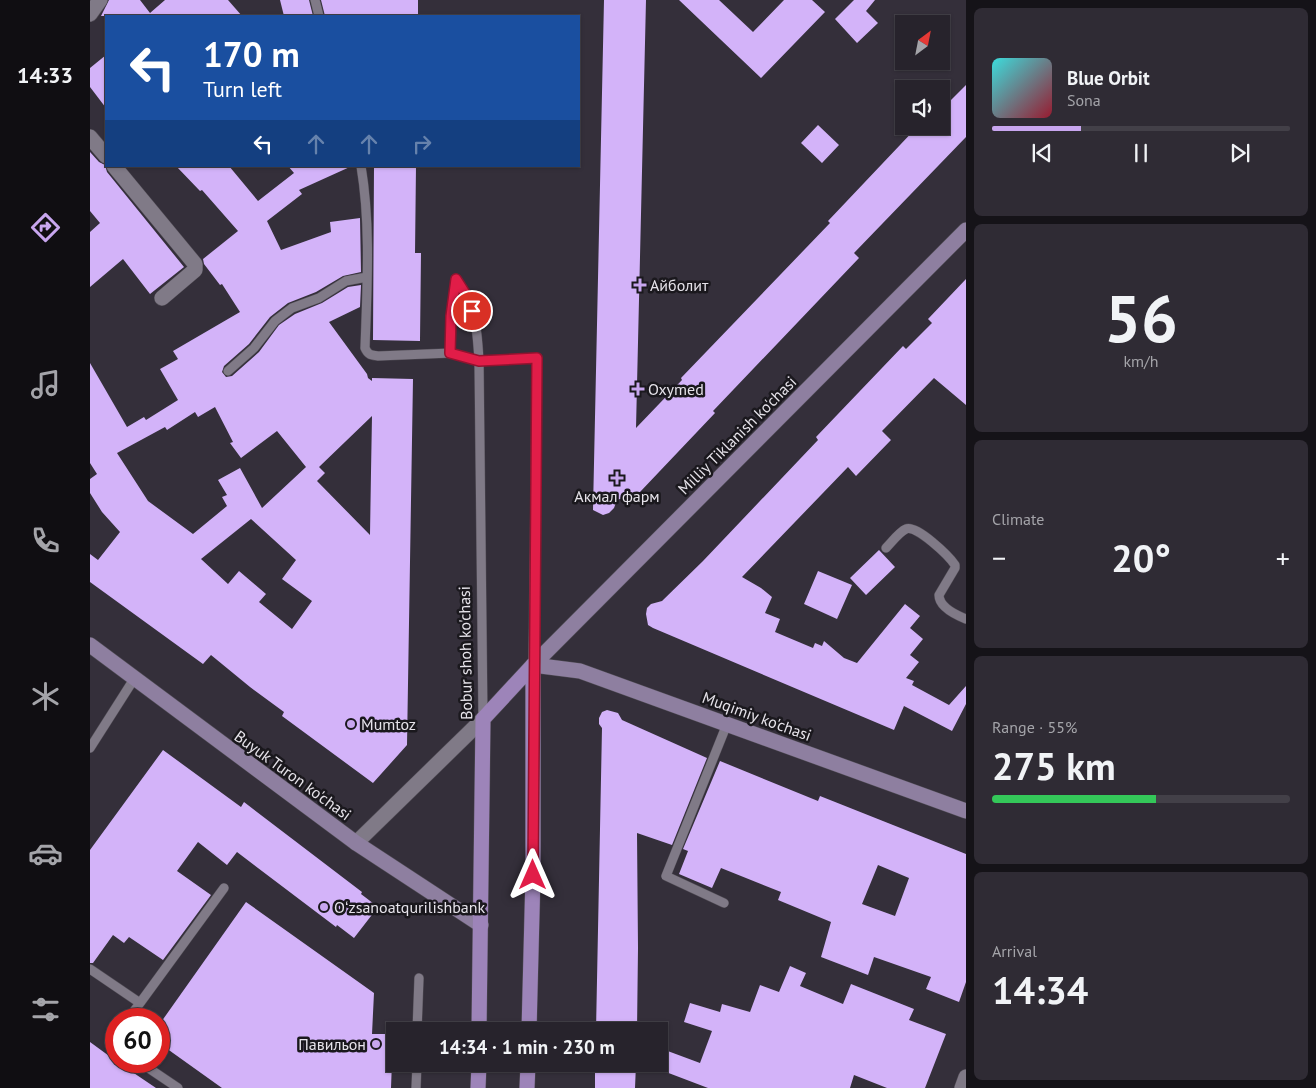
<!DOCTYPE html>
<html lang="en">
<head>
<meta charset="utf-8">
<style>
	:root { --surface:#27232c; --page:#2f2b34; --text:#f1f3f6; --muted:#a4a4a9; --line:#434048; --accent:#c8a6ef }
	body { margin:0; font-family:"PT Sans",sans-serif; background:var(--page); color:var(--text); height:100vh; display:flex; flex-direction:column; font-size:19px; white-space:nowrap }
	* { box-sizing:border-box; margin:0 }
	p { font-size:16px; color:var(--muted) }
	.icon { flex:none; width:28px; height:28px; fill:none; stroke:currentColor; stroke-width:2; stroke-linecap:round; stroke-linejoin:round }
	.map { position:relative; flex:1; overflow:hidden }
	.side { display:flex; flex-direction:column; gap:8px; padding:8px; background:#151318; width:350px }
	.side>* { flex:none }
	.hud { position:absolute; left:15px; top:15px; width:475px; height:152px; border-radius:0px; box-shadow:0 1px 4px #0004,0 0 0 1px var(--line); background:#1a4fa0; color:#fff; overflow:hidden }
	.needle { width:32px; rotate:32deg }
	.tools { position:absolute; left:805px; top:15px; display:grid; gap:10px }
	.tools a { display:grid; place-items:center; width:55px; height:55px; border-radius:0px; background:var(--surface); box-shadow:0 1px 4px #0004,0 0 0 1px var(--line); font-size:25px }
	.speed { position:absolute; left:15px; top:1008px; display:flex; gap:10px; font-size:25px; font-weight:700; text-align:center }
	.speed>* { display:grid; place-content:center; width:65px; height:65px; border-radius:50%; background:var(--surface); box-shadow:0 1px 4px #0004,0 0 0 1px var(--line); line-height:1 }
	.speed .limit { border:8px solid #d22; background:#fff; color:#111 }
	.pin { position:absolute; display:grid; place-items:center; width:42px; height:42px; color:#fff; margin:-21px; border:2px solid #fff; border-radius:50%; box-shadow:0 1px 5px #0007 }
	.me { position:absolute; width:55px; margin:-28px; rotate:0deg; stroke-linejoin:round; filter:drop-shadow(0 0 4px #0008) }
	.turn { display:flex; align-items:center; gap:18px; height:105px; padding:0 15px; font-size:22px }
	.turn .icon { width:65px; height:65px; stroke-width:2.5 }
	.turn b { display:block; font-size:35px; line-height:42px }
	.lanes { display:flex; align-items:center; height:48px; padding:0 15px; background:#0003; justify-content:center; gap:25px; direction:ltr }
	.lanes .off { opacity:.35 }
	.big { font-size:38px; font-weight:700; line-height:1.1 }
	.side .card { flex:1; display:flex; flex-direction:column; justify-content:center; gap:8px; min-width:0; padding:0 18px; border-radius:8px; background:var(--page) }
	.side .dial { align-items:center; gap:0 }
	.dial b { font-size:65px; line-height:1 }
	.song { display:flex; align-items:center; gap:15px }
	.cover { width:60px; height:60px; border-radius:8px; background:linear-gradient(135deg,hsl(180 70% 55%),hsl(350 70% 35%)) }
	.played { height:5px; border-radius:2px; background:linear-gradient(90deg,var(--accent) 30%,var(--line) 30%) }
	.keys { display:flex; justify-content:space-around; direction:ltr }
	.heat { display:flex; justify-content:space-between; align-items:center; font-size:28px; direction:ltr }
	.charge { height:8px; border-radius:4px; background:linear-gradient(90deg,#34c759 55%,var(--line) 0) }
	.trip { position:absolute; left:296px; top:1022px; width:282px; height:50px; border-radius:0px; background:var(--surface); box-shadow:0 1px 4px #0004,0 0 0 1px var(--line); font-weight:700; line-height:50px; text-align:center }
	main { display:flex; flex:1; min-height:0 }
	.menu { display:flex; flex-direction:column; width:90px; justify-content:space-around; align-items:center; background:#100e12; color:var(--muted) }
	.menu .icon { width:35px; height:35px }
	.menu .active { color:var(--accent) }
	.menu b { font-size:22px; color:var(--text) }
	.map>svg:first-child { display:block }
</style>
</head>
<body>
<main>
<nav class="menu">
<b>14:33</b>
<svg class="icon active" aria-label="directions" viewBox="0 0 24 24"><path d="M12 3l9 9-9 9-9-9zM9 14v-3h6M13 9l2 2-2 2"/></svg>
<svg class="icon" aria-label="music" viewBox="0 0 24 24"><path d="M9 18V5l10-2v13"/><circle cx="6" cy="18" r="3"/><circle cx="16" cy="16" r="3"/></svg>
<svg class="icon" aria-label="phone" viewBox="0 0 24 24"><path d="M5 4h4l2 5-3 2q2 4 5 5l2-3 5 2v4C11 20 4 13 5 4z"/></svg>
<svg class="icon" aria-label="climate" viewBox="0 0 24 24"><path d="M12 3v18M4 7l16 10M4 17L20 7"/></svg>
<svg class="icon" aria-label="car" viewBox="0 0 24 24"><path d="M5 17H2v-5l4-1 3-4h7l3 4 3 1v5h-3M9 17h6M6 11h13"/><circle cx="7" cy="17" r="2"/><circle cx="17" cy="17" r="2"/></svg>
<svg class="icon" aria-label="filters" viewBox="0 0 24 24"><path d="M4 7h16M4 17h16"/><circle cx="9" cy="7" r="2"/><circle cx="15" cy="17" r="2"/></svg>
</nav>
<div class="map">
<svg width="876" height="1088" viewBox="0 0 876 1088">
	<rect width="100%" height="100%" fill="#342f3a"/>
	<path fill="#d3b3f9" fill-rule="evenodd" d="M19,0H50L60,13L75,0H138L152,16H11Z
		M190,0H219L223,16H194Z
		M231,0H328V16H235Z
		M514,0H556L546,428L592,380L591,378L740,223L738,221L828,126H851V110L876,85V137L764,253L769,258L623,411L625,413L550,492L527,500L524,508L519,513L513,515L503,510Z
		M589,0H629L663,32L694,0H722L735,12L671,78Z
		M764,0H785L776,11L788,23L767,43L745,19Z
		M16,55V108L0,87V68Z
		M728,125L749,145L732,163L711,143Z
		M0,152L9,162L15,165L17,172L94,267L60,294L33,259L0,287V232L10,223L0,211Z
		M86,166H139L168,201L204,173L198,166H262L209,190L212,194L177,221L191,250L241,232L240,222L270,218L271,272L253,276L226,292L198,303L180,317L159,344L134,366L132,372L136,377L142,376L169,352L189,325L205,314L232,303L258,287L271,285L270,307L239,322L277,374L278,378L282,381V378L323,379L317,745L283,783L192,716L194,712L160,687L121,655L113,664L0,582V554L8,560L30,532L12,512L0,493V479L7,474L0,463V363L37,427L54,417L56,420L88,400L70,369L88,359L83,351L150,312L132,284L130,285L114,264L113,259L148,231L112,190L110,191ZM125,407L143,442L140,443L151,458L187,431L216,467L172,508L150,468L128,480L137,495L132,497L137,506L103,534L58,501L27,453L75,427L77,430L105,412L108,417ZM282,416L281,472L280,535L227,481L235,473L229,467ZM161,519L206,560L192,579L222,601L202,629L169,602L176,594L149,571L138,584L111,559Z
		M284,166H326L325,253H331L330,341L283,340Z
		M876,279V405L844,378L792,431L801,440L766,476L758,467L652,577L671,588L682,597L675,613L690,619L685,632L723,648L725,643L732,646L734,641L754,658L767,663L815,604L830,616L820,628L833,639L820,655L829,662L816,678L824,681L822,685L859,705L876,686V704L862,731L814,706L804,730L563,628L558,625L556,614L557,608L561,604L572,601L613,561L728,440L726,437L813,346L816,349L842,323L838,319Z
		M789,550L805,567L776,595L760,578Z
		M728,571L762,585L747,619L714,604Z
		M517,710L528,713L532,720L617,758L582,845L547,833L548,948L547,1031H506L512,728L509,724V718L512,712Z
		M73,750L151,807L154,802L272,892L271,894L288,907L264,938L247,925L246,927L147,852L137,865L108,842L87,871L121,895L73,960L39,937L34,943L23,935L3,963H0V850Z
		M630,761L728,801L730,796L876,854V982L869,1002L836,989L841,977L784,957L778,975L731,957L741,922L688,900L691,892L631,868L622,888L589,874L598,851L593,849ZM788,865L819,878L805,916L772,904Z
		M156,902L284,993L282,1034H303L301,1088H132L69,1043V1025Z
		M700,966L716,973L710,986L753,1004L761,984L824,1009L819,1020L856,1034L835,1088H797L764,1075L760,1088H618L568,1069L575,1050L610,1063L622,1031L594,1022L600,1003L630,1012L632,1004L660,1012L670,985L689,992Z
		M0,1042L26,1061L66,1088H0Z
		M505,1064H546L545,1088H505Z"/>
	<g fill="none" stroke-linecap="round" stroke-linejoin="round">
		<defs>
			<path id="lane" d="M225,0L229,16
				M271,166C281,226 277,288 275,348C278,355 281,355 288,356L361,353
				M366,279L361,316V353L389,361L447,358L443,665
				M366,279C386,310 387,325 389,361L393,718
				M138,371L164,348L185,321L202,308L229,298L256,281L277,277
				M796,548C802,542 809,532 816,529C826,524 859,556 865,565V568L849,595C849,607 866,615 876,619
				M0,748L44,679
				M634,903L576,876L637,724
				M0,969L50,1003L38,1019
				M50,1003L134,888
				M327,1031L329,978
				M26,1034L19,1042L26,1047
				M48,1061L88,1088
				M327,1067L385,1064
				M326,1088L327,1064"/>
			<path id="street" d="M0,14L10,0
				M0,137L16,156
				M24,166L105,264V270L72,298
				M266,843L393,719
				M872,1088L876,1077"/>
			<path id="secondary" d="M0,645L266,843L391,925
				M443,665L876,230
				M443,665L490,671L876,811"/>
			<path id="primary" d="M389,1031L393,719L443,665
				M439,1031L443,875V665
				M388,1088L389,1064
				M437,1088L438,1064"/>
		</defs>
		<use href="#lane" stroke="#504c55" stroke-width="10"/>
		<use href="#street" stroke="#504c55" stroke-width="16"/>
		<use href="#secondary" stroke="#504c55" stroke-width="16"/>
		<use href="#primary" stroke="#504c55" stroke-width="16"/>
		<use href="#lane" stroke="#807a87" stroke-width="9"/>
		<use href="#street" stroke="#807a87" stroke-width="15"/>
		<use href="#secondary" stroke="#8e7fa0" stroke-width="15"/>
		<use href="#primary" stroke="#9d84b9" stroke-width="15"/>
	</g>
	<g fill="none" stroke-linecap="round" stroke-linejoin="round">
		<defs>
			<path id="route" d="M382,311L378,298L366,279L361,316L360,353L389,361L447,358L443,875"/>
		</defs>
		<use href="#route" stroke="#92132f" stroke-width="12"/>
		<use href="#route" stroke="#e11d48" stroke-width="9"/>
	</g>
	<g fill="#c8a6ef" stroke="#1a181d" stroke-width="2">
		<path d="M547.5 277.5h5v5h5v5h-5v5h-5v-5h-5v-5h5z"/>
		<path d="M545.5 381.5h5v5h5v5h-5v5h-5v-5h-5v-5h5z"/>
		<path d="M524.5 470.5h5v5h5v5h-5v5h-5v-5h-5v-5h5z"/>
		<circle cx="261" cy="724" r="5"/>
		<circle cx="234" cy="907" r="5"/>
		<circle cx="286" cy="1044" r="5"/>
	</g>
	<g text-anchor="middle" stroke-width="5" stroke-linejoin="round" paint-order="stroke">
		<g font-size="16" fill="#e6e3ea" stroke="#1a181d" text-anchor="start">
			<text x="560" y="291">Айболит</text>
			<text x="558" y="395">Oxymed</text>
			<text x="527" y="502" text-anchor="middle">Акмал фарм</text>
			<text x="271" y="730">Mumtoz</text>
			<text x="244" y="913">Oʻzsanoatqurilishbank</text>
			<text x="276" y="1050" text-anchor="end">Павильон</text>
		</g>
		<g font-size="16" fill="#e6e3ea" stroke="#1a181d">
			<text transform="translate(647 435) rotate(-45)" y="6">Milliy Tiklanish ko'chasi</text>
			<text transform="translate(375 653) rotate(-91)" y="6">Bobur shoh ko'chasi</text>
			<text transform="translate(667 716) rotate(20)" y="6">Muqimiy ko'chasi</text>
			<text transform="translate(203 775) rotate(36)" y="6">Buyuk Turon ko'chasi</text>
		</g>
	</g>
</svg>
<div class="tools">
<a><svg class="needle" viewBox="-14 -14 28 28"><path d="M0-13l5 13h-10z" fill="#e53935"/><path d="M0 13l5-13h-10z" fill="#a4a4a9"/></svg></a>
<a><svg class="icon" aria-label="sound" viewBox="0 0 24 24"><path d="M4 9h4l5-4v14l-5-4H4zM17 9q2 3 0 6"/></svg></a>
</div>
<div class="speed"><div class="limit">60</div></div>
<div class="pin" style="left:382px;top:311px;background:#d93025"><svg class="icon" aria-label="arrive" viewBox="0 0 24 24"><path d="M6 21V4h12l-3 4 3 4H6"/></svg></div>
<svg class="me" style="left:443px;top:875px" viewBox="-20 -20 40 40"><path d="M0-17L14 15 0 8-14 15z" fill="#e11d48" stroke="#fff" stroke-width="4"/></svg>
<div class="trip">14:34 · 1 min · 230 m</div>
<div class="hud">
<div class="turn"><svg class="icon" aria-label="left" viewBox="0 0 24 24"><path d="M17 20v-9H6M10 6l-5 5 5 5"/></svg><div><b>170 m</b>Turn left</div></div>
<div class="lanes"><svg class="icon" aria-label="left" viewBox="0 0 24 24"><path d="M17 20v-9H6M10 6l-5 5 5 5"/></svg><svg class="icon off" aria-label="ahead" viewBox="0 0 24 24"><path d="M12 20V5M6 11l6-6 6 6"/></svg><svg class="icon off" aria-label="ahead" viewBox="0 0 24 24"><path d="M12 20V5M6 11l6-6 6 6"/></svg><svg class="icon off" aria-label="right" viewBox="0 0 24 24"><path d="M7 20v-9h11M14 6l5 5-5 5"/></svg></div>
</div>
</div>
<section class="side">
<div class="card">
<div class="song"><i class="cover"></i><div><b>Blue Orbit</b><p>Sona</p></div></div>
<div class="played"></div>
<div class="keys"><svg class="icon" aria-label="previous" viewBox="0 0 24 24"><path d="M18 5L8 12l10 7zM5 5v14"/></svg><svg class="icon" aria-label="pause" viewBox="0 0 24 24"><path d="M8 5v14M16 5v14"/></svg><svg class="icon" aria-label="next" viewBox="0 0 24 24"><path d="M6 5l10 7-10 7zM19 5v14"/></svg></div>
</div>
<div class="card dial"><b>56</b><p>km/h</p></div>
<div class="card"><p>Climate</p>
<div class="heat"><a>−</a><b class="big">20°</b><a>+</a></div>
</div>
<div class="card"><p>Range · 55%</p><b class="big">275 km</b><div class="charge"></div></div>
<div class="card"><p>Arrival</p><b class="big">14:34</b></div>
</section>
</main>
</body>
</html>
